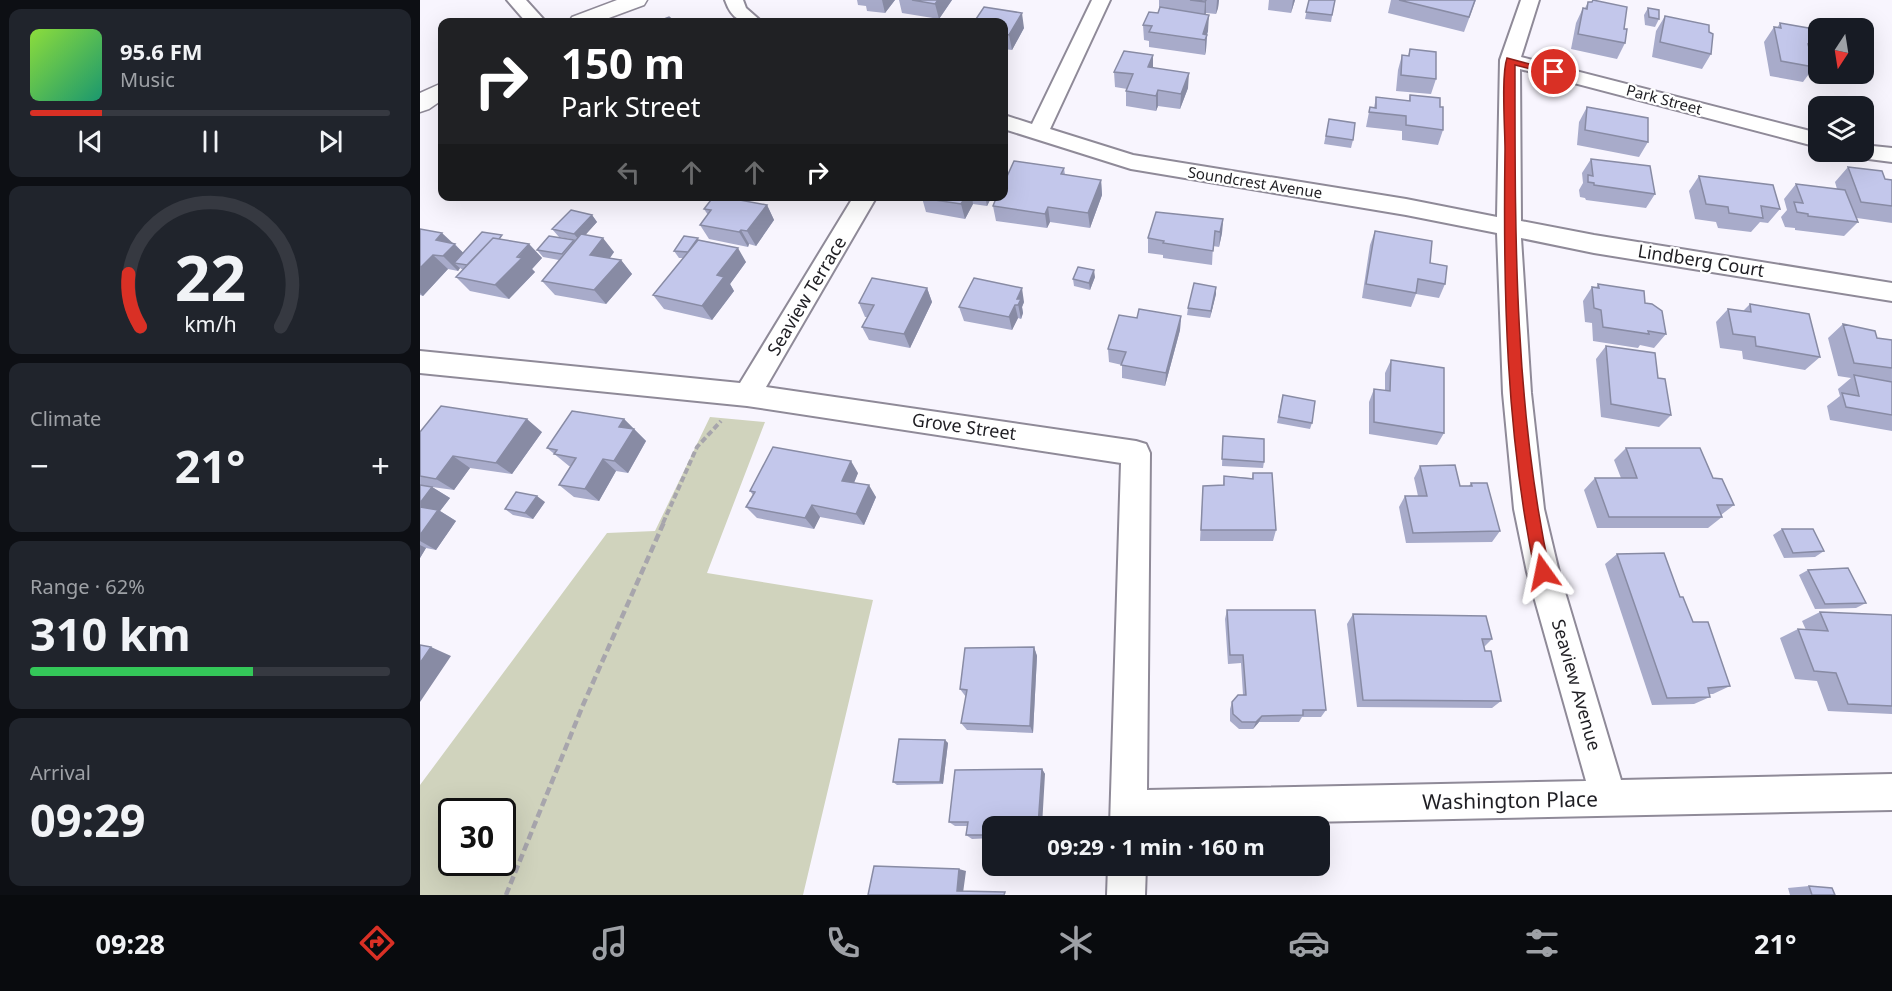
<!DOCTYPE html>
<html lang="en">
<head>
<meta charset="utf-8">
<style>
	:root { --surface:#171b24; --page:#20242c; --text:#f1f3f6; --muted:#9ea1a6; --line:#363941; --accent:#d93025 }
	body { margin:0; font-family:"Noto Sans",sans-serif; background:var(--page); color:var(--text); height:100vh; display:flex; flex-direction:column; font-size:22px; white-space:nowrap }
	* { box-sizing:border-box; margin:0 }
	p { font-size:20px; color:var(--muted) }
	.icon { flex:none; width:33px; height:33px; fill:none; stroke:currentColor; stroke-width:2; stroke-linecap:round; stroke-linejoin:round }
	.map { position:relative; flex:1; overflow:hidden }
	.sheet { display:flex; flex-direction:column; gap:9px; padding:9px; background:#0d0f14; width:420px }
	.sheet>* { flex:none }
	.banner { position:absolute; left:18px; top:18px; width:570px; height:183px; border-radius:12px; box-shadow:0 6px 24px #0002; background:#202124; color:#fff; overflow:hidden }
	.needle { width:39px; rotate:192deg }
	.fabs { position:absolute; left:1388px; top:18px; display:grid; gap:12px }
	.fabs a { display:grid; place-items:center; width:66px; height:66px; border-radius:12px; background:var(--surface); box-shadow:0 6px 24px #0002; font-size:30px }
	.speed { position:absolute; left:18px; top:798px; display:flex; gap:12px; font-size:30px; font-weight:700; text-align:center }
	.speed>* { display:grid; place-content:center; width:78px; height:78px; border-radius:50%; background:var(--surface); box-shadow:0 6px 24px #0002; line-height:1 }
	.speed .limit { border:3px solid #111; border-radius:9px; background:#fff; color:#111 }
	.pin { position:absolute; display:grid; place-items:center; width:51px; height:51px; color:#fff; margin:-26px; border:3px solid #fff; border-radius:50%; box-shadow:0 2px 6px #0007 }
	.me { position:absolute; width:66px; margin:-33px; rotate:348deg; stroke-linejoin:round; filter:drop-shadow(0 0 4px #0008) }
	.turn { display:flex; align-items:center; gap:21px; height:126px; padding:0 24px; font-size:27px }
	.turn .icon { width:78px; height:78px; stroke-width:2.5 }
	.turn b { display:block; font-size:42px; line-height:51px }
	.lanes { display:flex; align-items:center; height:57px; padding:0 24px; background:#0003; justify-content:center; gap:30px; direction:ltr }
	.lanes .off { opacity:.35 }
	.big { font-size:45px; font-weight:700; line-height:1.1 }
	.sheet .card { flex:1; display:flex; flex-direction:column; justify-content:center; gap:9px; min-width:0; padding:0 21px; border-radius:12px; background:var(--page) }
	.sheet .dial { align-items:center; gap:0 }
	.dial svg { height:156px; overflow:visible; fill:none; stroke:var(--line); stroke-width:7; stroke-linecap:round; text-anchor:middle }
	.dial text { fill:var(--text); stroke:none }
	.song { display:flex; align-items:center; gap:18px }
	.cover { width:72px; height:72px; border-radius:9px; background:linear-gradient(135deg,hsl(90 70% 55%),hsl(160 70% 35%)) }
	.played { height:6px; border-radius:3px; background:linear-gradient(90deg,var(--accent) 20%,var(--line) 20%) }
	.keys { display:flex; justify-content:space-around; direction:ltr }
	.heat { display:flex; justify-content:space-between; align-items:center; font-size:33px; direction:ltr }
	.charge { height:9px; border-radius:4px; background:linear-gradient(90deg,#34c759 62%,var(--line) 0) }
	.trip { position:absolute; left:562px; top:816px; width:348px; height:60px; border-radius:12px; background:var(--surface); box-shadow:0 6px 24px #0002; font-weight:700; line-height:60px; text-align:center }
	.dock { display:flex; height:96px; justify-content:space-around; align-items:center; background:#090b0e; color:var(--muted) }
	.dock .icon { width:42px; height:42px }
	.dock .selected { color:var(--accent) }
	.dock b { font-size:27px; color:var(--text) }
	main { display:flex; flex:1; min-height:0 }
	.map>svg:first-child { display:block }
</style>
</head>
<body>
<main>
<section class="sheet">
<div class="card">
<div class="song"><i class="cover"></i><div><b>95.6 FM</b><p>Music</p></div></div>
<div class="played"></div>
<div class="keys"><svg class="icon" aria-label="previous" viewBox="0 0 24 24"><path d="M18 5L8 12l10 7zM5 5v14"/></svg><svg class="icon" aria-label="pause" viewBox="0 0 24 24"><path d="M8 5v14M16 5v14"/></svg><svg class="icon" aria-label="next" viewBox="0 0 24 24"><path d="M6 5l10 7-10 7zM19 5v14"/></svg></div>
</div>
<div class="card dial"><svg viewBox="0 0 100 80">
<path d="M14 69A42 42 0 1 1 86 69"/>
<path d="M14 69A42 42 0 0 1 8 42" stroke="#d93025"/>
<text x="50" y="56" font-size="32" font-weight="700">22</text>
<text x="50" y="72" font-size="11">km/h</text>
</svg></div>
<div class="card"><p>Climate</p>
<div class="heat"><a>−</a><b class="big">21°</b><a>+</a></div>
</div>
<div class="card"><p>Range · 62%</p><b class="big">310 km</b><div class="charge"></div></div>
<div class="card"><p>Arrival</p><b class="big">09:29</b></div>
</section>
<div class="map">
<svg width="1472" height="895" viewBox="0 0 1472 895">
	<rect width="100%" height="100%" fill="#f8f5fe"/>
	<path fill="#d0d3bd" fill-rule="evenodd" d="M290,417L345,422L287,573L453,600L383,895H0V785L187,533L235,531ZM32,812H82V862H32Z"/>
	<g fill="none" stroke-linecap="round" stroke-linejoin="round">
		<defs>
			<path id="street" d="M87,0H106L126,22H106Z
				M305,0H323L326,8L342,22C322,24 312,20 305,0Z
				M672,0H690L630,129L713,155L986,199L1077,217L1080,60L1101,0H1119L1101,57L1398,133V147L1100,69L1101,221L1174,235L1472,283V301L1174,253L1101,238L1111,393L1124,509L1139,572L1201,780L1472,774V810L690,826L701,463L327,406L0,373V351L320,383L434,196H457L346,387L716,441L726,444L730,453L727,790L1166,781L1107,572L1094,509L1083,393L1077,233L986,215L711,169L584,129V115L612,124Z
				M1443,145L1472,148V162L1433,157L1430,152H1443Z
				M688,866H726L725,895H687Z"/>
			<path id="secondary" d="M197,0H227L224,5L178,22H149L152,17Z
				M22,83V100L9,109L0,112V93Z"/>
		</defs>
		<use href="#street" stroke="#8f8a98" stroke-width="4"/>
		<use href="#secondary" stroke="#8f8a98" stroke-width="3"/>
		<path stroke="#a7a5ac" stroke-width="4" stroke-dasharray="6 3" stroke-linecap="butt" d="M243,523L277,447L301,421"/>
		<path stroke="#a7a5ac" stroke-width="4.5" stroke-dasharray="8 4" stroke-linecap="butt" d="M86,895L163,705L244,522"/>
		<use href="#street" fill="#fff" fill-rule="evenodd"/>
		<use href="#secondary" fill="#fff" fill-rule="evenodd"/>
	</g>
	<path fill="#a8abca" d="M437,0H475L465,13L447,11L446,6L438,5Z
		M479,0H532L519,19L482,13Z
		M739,0H799L798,8L796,14L786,13L785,15L788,31L787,35L786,50L785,55L729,47V41L724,40L723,25L738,13L746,8L739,7Z
		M849,0H875L871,13L848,10Z
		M889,0H915L911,22L885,19Z
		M971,0H1056L1044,32L968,13Z
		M1173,0L1204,29L1205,43L1197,59L1151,49L1156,23L1163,8H1165L1168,2H1172Z
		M1228,8L1239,19L1235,27L1225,25L1224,15Z
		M1245,16L1291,54L1282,69L1232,57L1236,31Z
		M584,22L604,28L592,50L584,49Z
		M1360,23L1398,38V46L1391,55L1394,67L1383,82L1350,76L1344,42L1354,27L1357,28Z
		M990,49L1016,79L1011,94L976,91L978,70L982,55L988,56Z
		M733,67L768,88L760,109L738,106L736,111L706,106V91L707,89L695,87L694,72Z
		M990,95L1020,107L1023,130L1018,145L982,140V131L946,127L950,107L954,108L956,97L989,101Z
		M1167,107L1228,142L1219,157L1157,145L1159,122Z
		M909,119L933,140L931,148L904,144Z
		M1171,159L1235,194L1226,208L1166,200L1165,198L1160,197L1159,190L1163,183L1162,173Z
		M1428,167L1465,179L1472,180V223L1437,218L1438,222L1424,236L1375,230V228L1365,227L1361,217L1367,210L1364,199L1376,184L1417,189L1415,182Z
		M644,168L645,175L681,180L682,195L670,228L630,222L627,228L576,221L573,206Z
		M1279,176L1360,209L1348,223L1340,222L1331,232L1298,228L1296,222L1275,219L1269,191Z
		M502,196H572L567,206L553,204L545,219L506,212L502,198Z
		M347,205L354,220L336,246L329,244L328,247L289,239L280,225L288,215L284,209Z
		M172,215L177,222L165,235L194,252L190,258L201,260L212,274L186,304L135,295L122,281L139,260L123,257L117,250L154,240L155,241L156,240L139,237L132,229Z
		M803,219L802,233L799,247L793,246L792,265L743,258V255L728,253V238Z
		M0,229L35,244L43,253L87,240L109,244L122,258L112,269L115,272L89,299L50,291L36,277L43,270L40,268L38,271L28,269L3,296L0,295Z
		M955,231L1010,263L1025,284L1019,298L996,294L991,307L942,298L950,245Z
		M279,240L326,262L310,284L314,291L292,320L244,309L233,295L263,258H259L254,251Z
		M675,277L670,290L654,286L653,279Z
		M1178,284L1225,303L1246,334L1234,348L1220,345L1218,348L1173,341L1172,323L1165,322L1163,301L1172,287L1176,288Z
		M796,287V294L790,318L767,315L768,308Z
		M507,288L512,302L490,348L449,340L442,327L448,317H445L439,303Z
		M604,302L602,307L603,313L601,319L598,318L592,330L544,321L539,307Z
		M1330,304L1400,357L1385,370L1323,359L1322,351L1300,348L1296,322L1308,309L1323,311Z
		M761,316L760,330L745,386L702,378V365L689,362L688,349L717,318Z
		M1423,324L1457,338L1472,340V431L1410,420L1407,406L1420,396L1418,389L1431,378L1418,376L1408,338Z
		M1186,346L1238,378L1251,415L1239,427L1181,417L1176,359Z
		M971,360L1024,433L1017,445L949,434V402L954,389L965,391V373Z
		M863,395L892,423L890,429L857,423Z
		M204,419L226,441L208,473L196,471L179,501L154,497L139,485L151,467L149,466L127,448Z
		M0,432H122L92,474L50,468L34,490L12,487L30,498L20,511L36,521L16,550L6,548L0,558Z
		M803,436L844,462L843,468L802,466Z
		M1206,448L1293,478L1314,505L1301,515L1302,517L1288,528H1177L1164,490L1175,478H1201L1194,460Z
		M1000,466L1040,486H1049L1051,483L1080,531L1072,542L986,543L979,507L985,496H998L994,478Z
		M438,473L434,483L456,497L444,525L400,517L394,529L337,518L326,507L333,495L330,491Z
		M833,473L856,530L853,541H780L783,486L803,485L804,476L832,478Z
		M125,502L113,519L93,515L85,509Z
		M1362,529L1404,551L1395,557L1364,558L1353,535Z
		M1197,554L1260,597L1273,622L1310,686L1293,694H1289L1290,697L1274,704L1232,705L1185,564Z
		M1388,570L1446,603L1436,608L1395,609L1379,575Z
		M807,610L906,710L901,717H882L879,722H839L833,729H819L810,721V709L812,702L823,695L821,663L808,664L805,619Z
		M1400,612L1472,615V714L1408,711L1397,681L1375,679L1360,638L1378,629L1386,630L1382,621Z
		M933,614L1072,639L1064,647L1081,701L1072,708L937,707L927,624Z
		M614,647L617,656L613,733L547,730L541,723L546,697L540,689Z
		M525,740L528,743L523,784L477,785L473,782Z
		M622,769L625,774L573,826V838L552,839L546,835L547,826H535L529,822Z
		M1389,886L1415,895H1370L1368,888Z"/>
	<path fill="#888ba4" d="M462,0H475L465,13Z
		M518,0H532L519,19L515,4Z
		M786,0V13L784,17L785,2Z
		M797,0H799L798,8L796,14Z
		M873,0H875L871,13Z
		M602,13L604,28L592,50L589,35Z
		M789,15L788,31L785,40L783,34Z
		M787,35L786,50L785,55V40Z
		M733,55V70L728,67Z
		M769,73L768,88L760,109L761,94Z
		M738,90V106L736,111V96Z
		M681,180L682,195L670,228L668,213Z
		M546,196H552L553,204L545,219L541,204Z
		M565,196H572L567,206Z
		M347,205L354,220L336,246L327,231Z
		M628,207L630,222L627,228L625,214Z
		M172,215L177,222L160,241L154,234Z
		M803,219L802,233L799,247L800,232Z
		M321,230L329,244L328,247L319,232Z
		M22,233L49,258L34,263L40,268L38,271L23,256L16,240Z
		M183,238L194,252L182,269L170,255Z
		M109,244L122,258L112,269L115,272L89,299L75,285Z
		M318,248L326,262L310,284L314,291L292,320L282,306L297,275Z
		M13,255L28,269L3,296L0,293V268Z
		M201,260L212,274L186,304L174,290Z
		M674,270L675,277L670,290L669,283Z
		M796,287V294L790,318L791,311Z
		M507,288L512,302L490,348L484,334Z
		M602,288L604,302L602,307L603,313L601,319L597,299Z
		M595,305L598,318L592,330L589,317Z
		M761,316L760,330L745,386L746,373Z
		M107,419L122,432L92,474L76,463Z
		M204,419L226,441L208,473L194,461L199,427Z
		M33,456L50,468L34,490L16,479Z
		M183,459L196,471L179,501L165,489Z
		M431,461L438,473L430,492L422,481Z
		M449,485L456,497L444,525L436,514Z
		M12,487L30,498L20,511L36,521L16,550L0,541V503Z
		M117,496L125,502L113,519L105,513Z
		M392,505L400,517L394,529L385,518Z
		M0,545L6,548L0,558Z
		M11,647L31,656L0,702V663Z
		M614,647L617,656L613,733L610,726Z
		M842,716L839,722L833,729L836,722Z
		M525,740L528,743L523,784L520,782Z
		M622,769L625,774L622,826H618Z
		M539,869L546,871L543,893L537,891Z"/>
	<path fill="#c3c7eb" stroke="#888ba4" stroke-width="1.5" d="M492,0H518L515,4Z
		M770,0H786L785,2Z
		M889,0H915L912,15L886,12Z
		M979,0H1055L1049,17Z
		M1173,0L1207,7L1204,29H1207L1205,43L1158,34L1163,8L1167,9L1168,2H1172Z
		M564,7L602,13L589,35L584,34V22H554Z
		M740,7L789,15L783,34L787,35L785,40L729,32L732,26L723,25L729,12L738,13Z
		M1228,8L1239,10V19L1229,17Z
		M1245,16L1289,25V32L1293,34L1291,54L1240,42Z
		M249,17L255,22H236Z
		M1360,23L1394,29L1398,38V43L1388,44L1394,67L1361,61L1354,27L1361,28Z
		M990,49L1016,52V79L981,75L982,55L989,56Z
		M704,51L733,55L728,67L769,73L761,94L738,90L736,96L706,91L713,74L694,72Z
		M990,95L1020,98V107H1023V130L986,125V116L949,112L950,107L956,108V97L990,101Z
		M1167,107L1228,118V142L1165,130Z
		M909,119L935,123L933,140L906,136Z
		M1171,159L1230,166L1235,194L1174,185V183L1168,182V175L1173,176Z
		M594,161L644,168L641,174L681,180L668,213L628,207L625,214L573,206L577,196H584V183Z
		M1428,167L1462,171L1465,179L1472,180V206L1441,202Z
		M1279,176L1353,185L1360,209L1341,206L1343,218L1309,213L1308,207L1286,204Z
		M1376,184L1425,190L1438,222L1388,216V214L1377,212L1374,202L1383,203Z
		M294,196H298L347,205L327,231L321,230L319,232L280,225L291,210L284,209Z
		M502,196H546L541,204L502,198Z
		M151,210L172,215L154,234L132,229Z
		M736,212L803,219L800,232L795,231L793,251L743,243L744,241L728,238Z
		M0,229L22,233L16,240L35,244L23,256L13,255L0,268Z
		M955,231L1012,241L1010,263L1027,266L1025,284L998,279L996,293L946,284Z
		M62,232L82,235L79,239L73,238L47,265L34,263Z
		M161,234L183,238L170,255L201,260L174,290L122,281Z
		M129,236L154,240L142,254L117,250Z
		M264,236L278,238L268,252L254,251Z
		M73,238L109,244L97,257L102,258L75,285L36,277Z
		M278,240L318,248L297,275L304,277L282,306L233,295Z
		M658,267L674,270L669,283L653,279Z
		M452,278L507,288L484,334L442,327L454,305L439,303Z
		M554,278L602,288L597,299H601L598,305H595L589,317L539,307Z
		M774,283L796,287L791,311L768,308Z
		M1178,284L1224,291L1225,303L1232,304L1242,311L1246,334L1228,331L1229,334L1183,327L1181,310L1174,308L1172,287L1179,288Z
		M1330,304L1389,314L1400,357L1336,346L1335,337L1313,334L1308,309L1331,312Z
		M719,309L761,316L746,373L701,365L706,352L688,349L699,315L717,318Z
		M1423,324L1455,331L1457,338L1472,340V368L1434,363Z
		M1186,346L1235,353L1238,378L1245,379L1251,415L1191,404Z
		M971,360L1024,368V433L954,422V389L970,391Z
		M1434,375L1472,382V415L1426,407L1422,393L1439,396Z
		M863,395L895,401L892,423L859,417Z
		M21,406L107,419L76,463L33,456L16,479L0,476V432Z
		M152,411L204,419L199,427L214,429L194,461L183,459L165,489L139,485L156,458L134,454L137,450L127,448Z
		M803,436L844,439V462L802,459Z
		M353,447L431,461L422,481L449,485L436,514L392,505L385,518L326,507L335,492L330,491Z
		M1206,448H1280L1293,478L1302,479L1314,505H1297L1302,517H1189L1175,478H1217Z
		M1035,465L1040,486H1052L1051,483H1067L1080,531L993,533L985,496H1007L1000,466Z
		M833,473H852L856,530H781L783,486L804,485V476L833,479Z
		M0,485L12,487L0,503Z
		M96,492L117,496L105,513L85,509Z
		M0,507L18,510L0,535Z
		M1362,529H1393L1404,551L1373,553Z
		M1244,553L1260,597H1263L1273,622H1288L1310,686L1288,688L1290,697L1247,698L1197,554Z
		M1428,568L1446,603L1405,604L1388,570Z
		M807,610H895L906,710H883V715L842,716L836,722H822L813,714L812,702L818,695H826L823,655H810Z
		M1400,612L1472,615V706L1428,704L1416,673L1394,671L1378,629L1408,631Z
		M933,614L1066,616L1072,639H1062L1065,651H1071L1081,701L943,700Z
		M0,645L11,647L0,663Z
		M614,647L610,726L541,723L547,690L540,689L545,648Z
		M479,739L525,740L520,782H473Z
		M622,769L618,826H573V835H546L548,822H529L535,770Z
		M454,866L539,869L537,891L585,892L584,895H448Z
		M1389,886L1412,888L1415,895H1392Z"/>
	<path fill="#d93025" stroke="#8d1f18" stroke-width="1.5" d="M1087,58L1139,72L1134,75L1095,65C1095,234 1094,406 1130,572L1128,577L1123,579L1118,577L1115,572C1086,434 1083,290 1085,149C1085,129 1081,75 1087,58Z"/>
	<g text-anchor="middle" stroke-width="4.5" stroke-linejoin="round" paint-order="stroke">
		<g font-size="15" fill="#1f1e23" stroke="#fff">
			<text transform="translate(1244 100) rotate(15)" y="5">Park Street</text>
			<text transform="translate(835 183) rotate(9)" y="5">Soundcrest Avenue</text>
		</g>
		<g font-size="18" fill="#1f1e23" stroke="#fff">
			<text transform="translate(1281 261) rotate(9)" y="6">Lindberg Court</text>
			<text transform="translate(387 296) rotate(-59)" y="6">Seaview Terrace</text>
			<text transform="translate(544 427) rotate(8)" y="6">Grove Street</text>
			<text transform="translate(1156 685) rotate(74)" y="6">Seaview Avenue</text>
		</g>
		<g font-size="21" fill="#1f1e23" stroke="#fff">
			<text transform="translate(1090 801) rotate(-1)" y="7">Washington Place</text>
		</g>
	</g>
</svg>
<div class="fabs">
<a><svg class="needle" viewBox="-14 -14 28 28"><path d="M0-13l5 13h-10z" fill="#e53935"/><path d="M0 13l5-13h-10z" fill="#9ea1a6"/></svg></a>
<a><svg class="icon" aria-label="layers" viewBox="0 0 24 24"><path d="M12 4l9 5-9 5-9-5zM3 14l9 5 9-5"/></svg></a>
</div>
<div class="speed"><div class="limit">30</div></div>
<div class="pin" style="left:1134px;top:72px;background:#d93025"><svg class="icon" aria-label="arrive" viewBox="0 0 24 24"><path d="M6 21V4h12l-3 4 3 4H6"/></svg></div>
<svg class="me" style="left:1123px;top:572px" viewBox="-20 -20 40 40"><path d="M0-17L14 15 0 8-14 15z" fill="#d93025" stroke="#fff" stroke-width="4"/></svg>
<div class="trip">09:29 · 1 min · 160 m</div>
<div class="banner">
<div class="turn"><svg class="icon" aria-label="right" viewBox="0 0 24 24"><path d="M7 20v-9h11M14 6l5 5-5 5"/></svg><div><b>150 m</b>Park Street</div></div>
<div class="lanes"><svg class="icon off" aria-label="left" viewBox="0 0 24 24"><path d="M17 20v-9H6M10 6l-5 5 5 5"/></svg><svg class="icon off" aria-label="ahead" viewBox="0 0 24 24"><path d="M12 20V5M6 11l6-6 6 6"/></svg><svg class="icon off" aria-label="ahead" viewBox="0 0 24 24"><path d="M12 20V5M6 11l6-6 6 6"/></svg><svg class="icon" aria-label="right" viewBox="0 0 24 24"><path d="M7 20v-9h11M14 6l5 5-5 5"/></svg></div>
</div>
</div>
</main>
<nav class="dock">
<b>09:28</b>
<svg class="icon selected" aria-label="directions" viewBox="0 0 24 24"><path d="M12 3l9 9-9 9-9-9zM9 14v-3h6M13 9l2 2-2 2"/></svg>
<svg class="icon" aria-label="music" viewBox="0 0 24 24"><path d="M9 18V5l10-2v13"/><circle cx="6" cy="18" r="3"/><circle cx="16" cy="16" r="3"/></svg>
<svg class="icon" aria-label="phone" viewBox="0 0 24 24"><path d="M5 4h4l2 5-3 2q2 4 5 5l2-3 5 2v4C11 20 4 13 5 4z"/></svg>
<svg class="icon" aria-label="climate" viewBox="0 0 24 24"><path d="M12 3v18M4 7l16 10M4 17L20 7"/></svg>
<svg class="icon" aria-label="car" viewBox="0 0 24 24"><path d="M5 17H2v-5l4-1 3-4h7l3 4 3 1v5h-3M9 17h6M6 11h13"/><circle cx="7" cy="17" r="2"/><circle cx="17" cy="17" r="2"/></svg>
<svg class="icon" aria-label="filters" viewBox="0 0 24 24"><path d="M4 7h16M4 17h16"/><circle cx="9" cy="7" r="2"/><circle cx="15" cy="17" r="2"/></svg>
<b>21°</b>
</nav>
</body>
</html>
